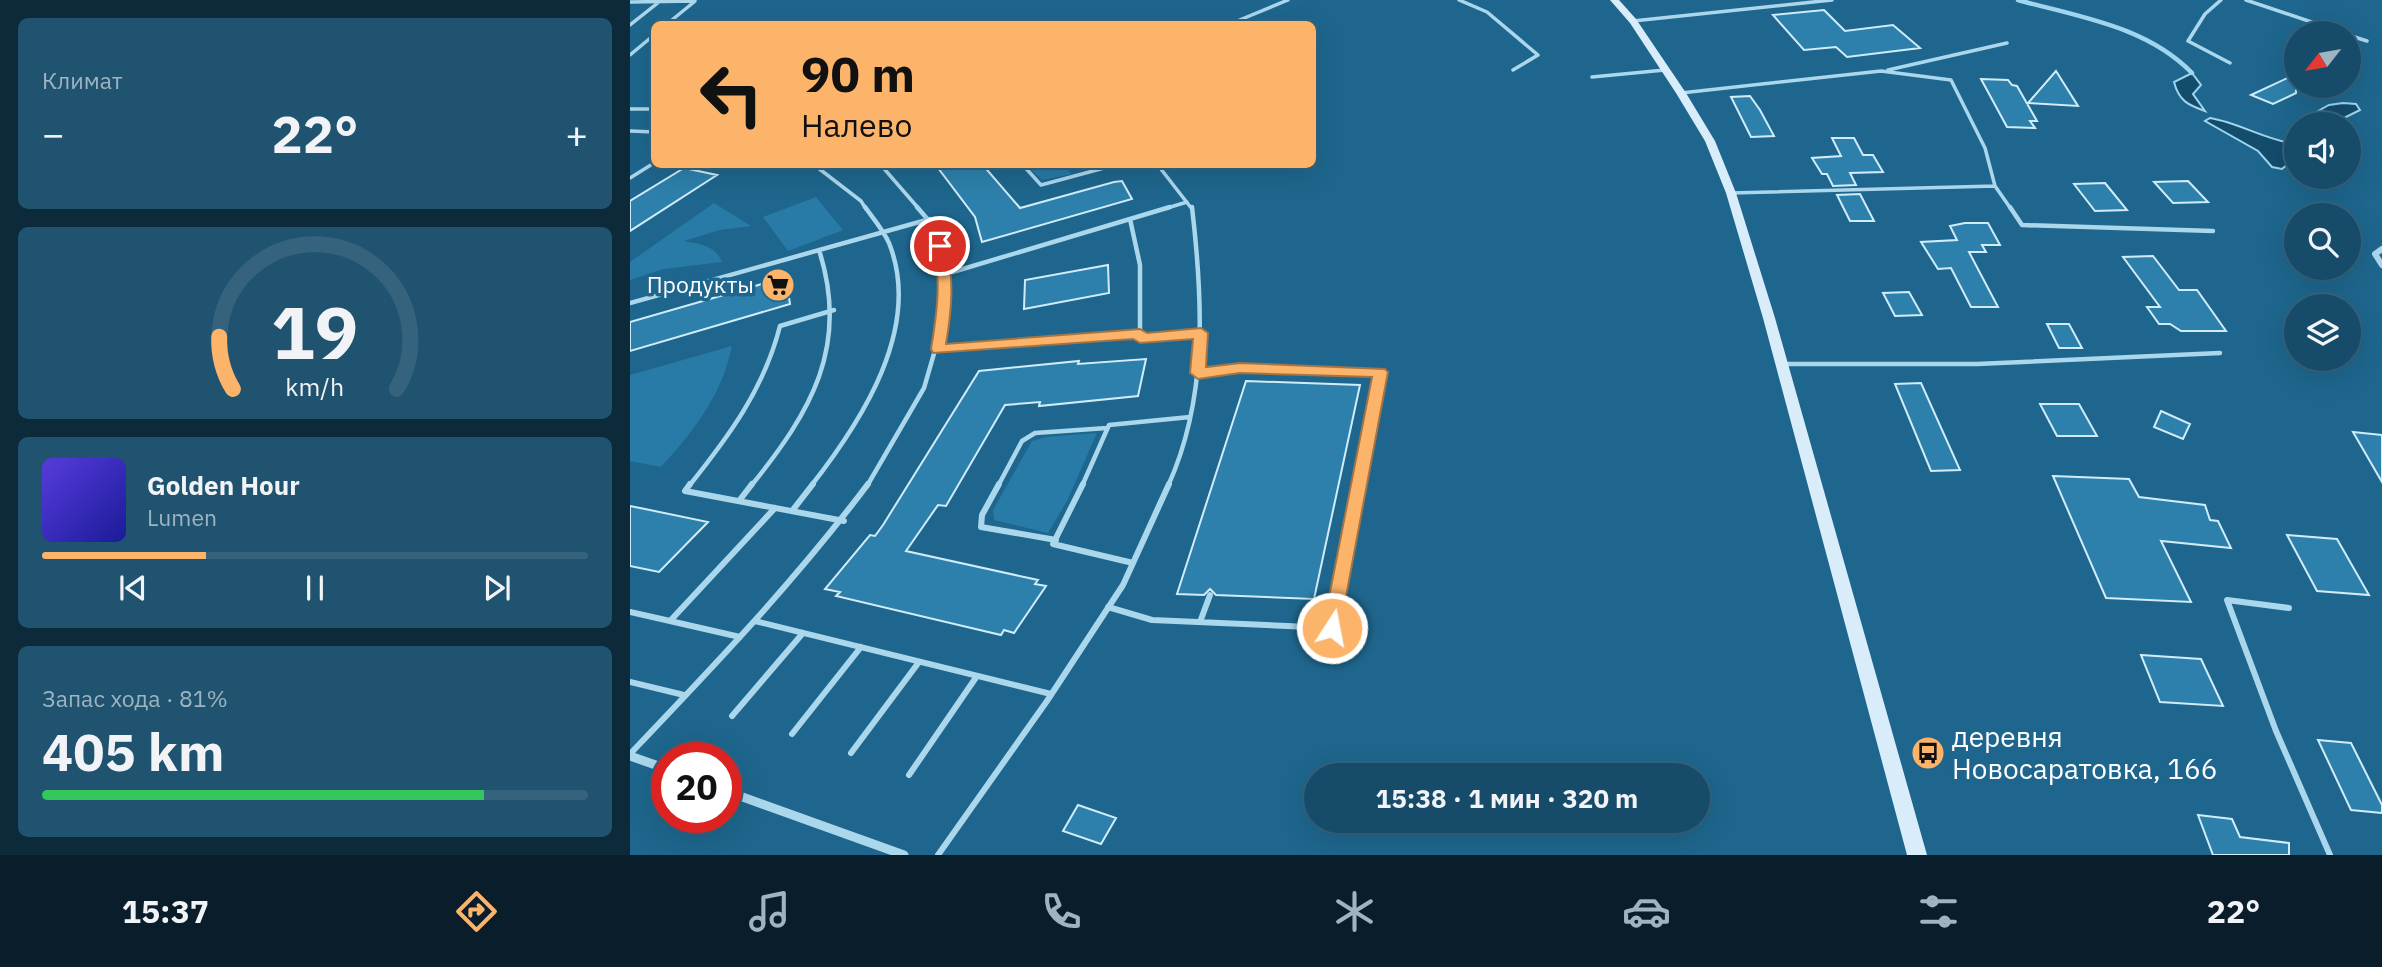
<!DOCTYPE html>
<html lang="ru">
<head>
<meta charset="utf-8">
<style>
	:root { --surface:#164c6a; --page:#1f5370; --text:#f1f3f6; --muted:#9eb4c1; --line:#35637e; --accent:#fcb36a }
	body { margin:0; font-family:"IBM Plex Sans",sans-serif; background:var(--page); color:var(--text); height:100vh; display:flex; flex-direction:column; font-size:26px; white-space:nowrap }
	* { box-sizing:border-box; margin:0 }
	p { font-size:23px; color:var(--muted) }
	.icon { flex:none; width:38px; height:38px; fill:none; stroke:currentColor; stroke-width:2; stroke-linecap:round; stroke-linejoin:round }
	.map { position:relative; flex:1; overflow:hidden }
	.drawer { display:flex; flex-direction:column; gap:18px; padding:18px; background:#0c2a3a; width:630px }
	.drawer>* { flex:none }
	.guide { position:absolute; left:21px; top:21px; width:665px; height:147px; border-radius:10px; box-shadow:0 7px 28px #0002,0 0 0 2px var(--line); background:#fcb36a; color:#111; overflow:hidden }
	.needle { width:46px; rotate:239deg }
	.fabs { position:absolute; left:1654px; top:21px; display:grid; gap:14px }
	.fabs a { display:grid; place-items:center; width:77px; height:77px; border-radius:50%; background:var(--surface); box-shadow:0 7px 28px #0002,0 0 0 2px var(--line); font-size:35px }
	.speed { position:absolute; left:21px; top:742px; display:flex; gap:14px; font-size:35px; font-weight:700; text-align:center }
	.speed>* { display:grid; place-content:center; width:91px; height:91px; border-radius:50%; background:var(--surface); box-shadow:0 7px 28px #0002,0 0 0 2px var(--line); line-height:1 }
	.speed .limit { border:10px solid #d22; background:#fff; color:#111 }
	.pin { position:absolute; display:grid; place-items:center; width:60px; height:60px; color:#fff; margin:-30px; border:4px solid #fff; border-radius:50%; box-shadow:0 2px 7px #0007 }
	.me { position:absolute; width:77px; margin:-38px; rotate:11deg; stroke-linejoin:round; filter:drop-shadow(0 0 5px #0008) }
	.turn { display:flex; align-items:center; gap:24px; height:147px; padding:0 35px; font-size:32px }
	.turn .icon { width:91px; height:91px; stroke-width:2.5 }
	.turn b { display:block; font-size:49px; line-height:60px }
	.big { font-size:52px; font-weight:800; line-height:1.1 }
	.drawer .tile { flex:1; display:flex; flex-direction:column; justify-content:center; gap:10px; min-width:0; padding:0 24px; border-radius:10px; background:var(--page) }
	.drawer .dial { align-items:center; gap:0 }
	.dial svg { height:182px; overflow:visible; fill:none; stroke:var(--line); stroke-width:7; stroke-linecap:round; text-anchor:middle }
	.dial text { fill:var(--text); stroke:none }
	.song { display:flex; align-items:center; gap:21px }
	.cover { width:84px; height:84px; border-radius:10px; background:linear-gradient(135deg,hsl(250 70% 55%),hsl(240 70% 35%)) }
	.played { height:7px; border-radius:4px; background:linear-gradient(90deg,var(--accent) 30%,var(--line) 30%) }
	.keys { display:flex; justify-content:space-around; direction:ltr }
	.heat { display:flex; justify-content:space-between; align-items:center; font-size:38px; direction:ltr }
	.charge { height:10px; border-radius:5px; background:linear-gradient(90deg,#34c759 81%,var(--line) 0) }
	.trip { position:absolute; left:674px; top:763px; width:406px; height:70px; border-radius:35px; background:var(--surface); box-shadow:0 7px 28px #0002,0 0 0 2px var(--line); font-weight:800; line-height:70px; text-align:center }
	.tab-bar { display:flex; height:112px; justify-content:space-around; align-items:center; background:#091e2a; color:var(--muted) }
	.tab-bar .icon { width:49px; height:49px }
	.tab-bar .active { color:var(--accent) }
	.tab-bar b { font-size:32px; color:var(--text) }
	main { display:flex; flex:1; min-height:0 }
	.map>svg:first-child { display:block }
</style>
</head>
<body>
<main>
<section class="drawer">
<div class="tile"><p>Климат</p>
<div class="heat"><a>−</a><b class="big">22°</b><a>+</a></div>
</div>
<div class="tile dial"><svg viewBox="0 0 100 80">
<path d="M14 69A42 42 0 1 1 86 69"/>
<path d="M14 69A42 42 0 0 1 8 46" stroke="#fcb36a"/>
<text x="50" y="56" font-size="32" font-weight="700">19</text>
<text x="50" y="72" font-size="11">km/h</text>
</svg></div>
<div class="tile">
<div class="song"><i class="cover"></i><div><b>Golden Hour</b><p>Lumen</p></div></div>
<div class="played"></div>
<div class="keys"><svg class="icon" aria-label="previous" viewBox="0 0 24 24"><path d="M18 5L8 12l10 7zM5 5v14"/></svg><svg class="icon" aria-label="pause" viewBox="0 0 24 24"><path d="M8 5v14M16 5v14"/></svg><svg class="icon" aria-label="next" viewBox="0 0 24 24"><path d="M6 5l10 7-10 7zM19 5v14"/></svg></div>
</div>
<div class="tile"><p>Запас хода · 81%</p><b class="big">405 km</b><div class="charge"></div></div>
</section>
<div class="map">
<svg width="1752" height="855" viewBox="0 0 1752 855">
	<rect width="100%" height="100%" fill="#1e668d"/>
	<path fill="#277ba6" d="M396,165H432L442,174L412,180Z
		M186,197L213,230L158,251L133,217Z
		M84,203L121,226L90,230L54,241C70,244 85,245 92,262L34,269L0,280V262Z
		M102,346C92,395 64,431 31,467L0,461V375Z
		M467,433L437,501L418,533L364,520L363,510L402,441L416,437Z"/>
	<path fill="#144c6c" stroke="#9fd5ee" stroke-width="2" d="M1562,73L1571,85L1563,94L1575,111C1558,105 1549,101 1544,82Z
		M1713,103L1726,104L1730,110L1702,124H1682L1685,120L1681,115L1699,105Z
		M1580,118C1610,123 1635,140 1666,144V154L1658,156V164L1652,169L1642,167L1628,151L1575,121Z"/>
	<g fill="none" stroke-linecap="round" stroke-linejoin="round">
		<path stroke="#9fd5ee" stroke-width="4.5" d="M1388,0C1449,17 1516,26 1562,73"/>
	</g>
	<path fill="#2d80ab" stroke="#d1ecf9" stroke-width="2" d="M1194,10L1215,31L1263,25L1290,48L1217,57L1206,47L1174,50L1143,15Z
		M1426,71L1448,106L1398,103Z
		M1666,74V93L1643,104L1621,95Z
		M1351,79L1378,80L1382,85L1387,86L1407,121H1400L1405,128L1377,127Z
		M1120,96L1130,110L1144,136L1121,137L1101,97Z
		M1202,138H1224L1233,155H1243L1253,172L1220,173L1226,185L1203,186L1197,174H1192L1182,158L1211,156Z
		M305,164H352L390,208L484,182L492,181L502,199L352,242L345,217Z
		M54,168L87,175L0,231V201Z
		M1558,181L1578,202L1543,203L1524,182Z
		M1475,183L1497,210L1465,211L1444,184Z
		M1230,194L1244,221H1220L1207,195Z
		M1335,223H1358L1370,245H1352L1356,252H1339L1368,307H1341L1321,268L1308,269L1291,242L1327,240L1320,226Z
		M1523,256L1549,290H1567L1596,331H1551L1540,324H1529L1517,307H1530L1493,257Z
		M478,265L479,293L394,309L395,280Z
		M156,277L160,304L0,351V322Z
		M1279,292L1292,315L1265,316L1253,293Z
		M1417,324H1439L1452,348H1429Z
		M516,359L508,396L409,406L410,402L375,405L316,506L308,505L276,551L408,580L405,584L416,586L384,633L374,630L371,635L337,627L206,596L210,592L195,589L240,535L245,536L253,525L349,371L449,361L448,364Z
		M616,381L730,385L684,599L586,595L580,589L574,595L547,594Z
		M1291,383L1330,470L1301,471L1265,384Z
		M1410,404H1449L1467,436H1427Z
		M1531,411L1560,424L1553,439L1524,427Z
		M1723,432L1752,435V482Z
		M1423,476L1499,479L1509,497L1575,505L1580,520L1588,521L1601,548L1531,541L1561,602L1476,598Z
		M0,506L15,509L78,522L29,572L0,566Z
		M1657,535L1707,539L1739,595L1687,591Z
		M1511,655L1571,659L1593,706L1530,702Z
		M1688,740L1721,743L1752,805V813L1721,810Z
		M448,805L486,818L471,844L433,831Z
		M1568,815L1602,819L1610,837L1659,843V855H1583Z"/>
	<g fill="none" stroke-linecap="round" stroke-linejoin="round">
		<path stroke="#abd7ed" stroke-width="3.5" d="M829,0L857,12L908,55L883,70
			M1591,0L1575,14L1558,41L1600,63
			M1616,0L1714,33
			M0,2L65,1
			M1003,21L1202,0
			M37,24L64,2
			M600,24L658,0
			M0,25L29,2
			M1718,35L1737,41
			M0,55L24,35
			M1258,70L1377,43
			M962,77L1035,70
			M1051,93L1251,71L1321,80L1355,148L1365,186
			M0,109H24
			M0,131L24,132
			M183,164L231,201L236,209
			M250,164L289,209
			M392,164L411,185L489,164
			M527,164L562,209
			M0,178L24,163
			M1101,193L1365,186L1381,209
			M534,209L557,202"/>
		<path stroke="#abd7ed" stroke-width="4.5" d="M540,207L500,219L510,265V338L571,333
			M1380,207L1392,225L1583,231
			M316,274L500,219
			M0,303L300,219
			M308,349L510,334
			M1151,364H1347L1590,353
			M568,373L610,368L750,372L729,486
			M59,486C99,436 134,389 150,326L204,310
			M121,486C181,412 220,346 189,250
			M181,486C231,422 293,328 259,243C254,231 243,218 235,207
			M237,486L294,388L318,305L306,229L287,207
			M368,486L392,441L405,433L477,428
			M452,486L479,425L560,417
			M538,486C578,398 573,301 562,207"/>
		<path stroke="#abd7ed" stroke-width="6" d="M60,484L55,491L214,521
			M369,484L352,515L351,527L426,540
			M453,484L423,544L503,563
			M109,501L122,484
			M162,511L183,484
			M478,607L522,620L702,628L729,484
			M1659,608L1597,600L1646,731L1700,855
			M0,612L40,621L145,508
			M40,621L110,637
			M125,621L421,694
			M570,622L580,595
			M0,682L54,695
			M102,716L173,633
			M162,734L231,647
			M221,753L289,662
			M0,754C83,667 165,581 238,484
			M279,775L347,676
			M308,855L417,701L493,585L539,484"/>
		<path stroke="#abd7ed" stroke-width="6" d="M1752,249L1745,254L1752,265"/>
		<path stroke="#abd7ed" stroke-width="9" d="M0,756L37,769
			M96,791L274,855"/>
		<path fill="#d8edf9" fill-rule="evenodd" d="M980,0H989L1006,19L1056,93L1085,141L1106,193L1145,318L1297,855H1277L1133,318L1096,193L1075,141L1046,93L1000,23Z"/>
	</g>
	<path fill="#fcb36a" stroke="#a47445" stroke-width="2" d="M310,242L317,246C324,280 322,309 316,344L510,329L517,333L571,328L578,333L576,367L610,363L755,369L758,372L709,634H696L693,628L742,377L610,373L568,379L560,373L563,339L510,343L503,339L303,353L301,349C307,313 311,283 304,246Z"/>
	<defs>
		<symbol id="supermarket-disc" viewBox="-11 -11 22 22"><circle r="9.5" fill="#fcb36a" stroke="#1e668d"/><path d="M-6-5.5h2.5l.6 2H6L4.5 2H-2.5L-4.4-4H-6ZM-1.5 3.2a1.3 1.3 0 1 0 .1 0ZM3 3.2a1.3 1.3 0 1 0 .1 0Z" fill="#111"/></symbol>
		<symbol id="bus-disc" viewBox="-11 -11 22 22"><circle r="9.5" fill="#fcb36a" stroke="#1e668d"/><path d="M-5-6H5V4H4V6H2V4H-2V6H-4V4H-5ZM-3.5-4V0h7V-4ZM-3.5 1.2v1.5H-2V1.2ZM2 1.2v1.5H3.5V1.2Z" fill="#111"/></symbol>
	</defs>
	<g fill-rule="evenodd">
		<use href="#supermarket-disc" x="129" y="266" width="38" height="38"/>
		<use href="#bus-disc" x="1279" y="734" width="38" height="38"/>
	</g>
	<g text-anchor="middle" stroke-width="7" stroke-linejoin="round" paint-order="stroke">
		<g font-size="23" fill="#fff" stroke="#1e668d" text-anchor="end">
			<text x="124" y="293">Продукты</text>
		</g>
		<g font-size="28" fill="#fff" stroke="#1e668d" text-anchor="start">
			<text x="1322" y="747">деревня<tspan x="1322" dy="32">Новосаратовка, 166</tspan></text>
		</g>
	</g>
</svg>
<div class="fabs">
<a><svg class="needle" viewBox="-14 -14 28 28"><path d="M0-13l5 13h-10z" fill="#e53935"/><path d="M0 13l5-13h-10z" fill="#9eb4c1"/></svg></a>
<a><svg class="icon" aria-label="sound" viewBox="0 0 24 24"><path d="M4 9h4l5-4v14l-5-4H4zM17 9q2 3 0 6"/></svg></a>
<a><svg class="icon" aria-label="search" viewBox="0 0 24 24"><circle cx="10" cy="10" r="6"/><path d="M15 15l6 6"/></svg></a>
<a><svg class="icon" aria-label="layers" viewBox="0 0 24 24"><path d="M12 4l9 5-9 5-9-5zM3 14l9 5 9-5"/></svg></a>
</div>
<div class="speed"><div class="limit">20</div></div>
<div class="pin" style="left:310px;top:246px;background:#d93025"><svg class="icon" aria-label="arrive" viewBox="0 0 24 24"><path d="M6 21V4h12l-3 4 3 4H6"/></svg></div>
<svg class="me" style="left:702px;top:628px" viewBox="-20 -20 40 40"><circle r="17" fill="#fcb36a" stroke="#fff" stroke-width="3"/><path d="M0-11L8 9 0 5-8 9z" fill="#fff"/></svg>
<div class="trip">15:38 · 1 мин · 320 m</div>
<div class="guide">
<div class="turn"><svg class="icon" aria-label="left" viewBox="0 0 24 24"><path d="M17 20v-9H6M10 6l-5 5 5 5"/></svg><div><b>90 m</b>Налево</div></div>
</div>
</div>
</main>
<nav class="tab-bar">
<b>15:37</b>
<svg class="icon active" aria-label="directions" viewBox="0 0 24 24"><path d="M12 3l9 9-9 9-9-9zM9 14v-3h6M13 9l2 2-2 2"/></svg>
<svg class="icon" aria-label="music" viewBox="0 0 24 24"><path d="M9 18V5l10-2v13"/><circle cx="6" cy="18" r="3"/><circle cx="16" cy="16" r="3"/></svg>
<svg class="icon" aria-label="phone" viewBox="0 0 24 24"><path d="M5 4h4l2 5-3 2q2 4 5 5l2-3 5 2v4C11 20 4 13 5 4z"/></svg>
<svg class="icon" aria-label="climate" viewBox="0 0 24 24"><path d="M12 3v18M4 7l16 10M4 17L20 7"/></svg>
<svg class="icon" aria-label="car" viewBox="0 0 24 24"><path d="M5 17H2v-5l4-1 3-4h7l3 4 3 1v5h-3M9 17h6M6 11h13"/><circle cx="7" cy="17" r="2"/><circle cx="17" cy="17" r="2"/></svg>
<svg class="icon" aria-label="filters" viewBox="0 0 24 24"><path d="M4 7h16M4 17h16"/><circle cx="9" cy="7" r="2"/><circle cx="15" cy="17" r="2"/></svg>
<b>22°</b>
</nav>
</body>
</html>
